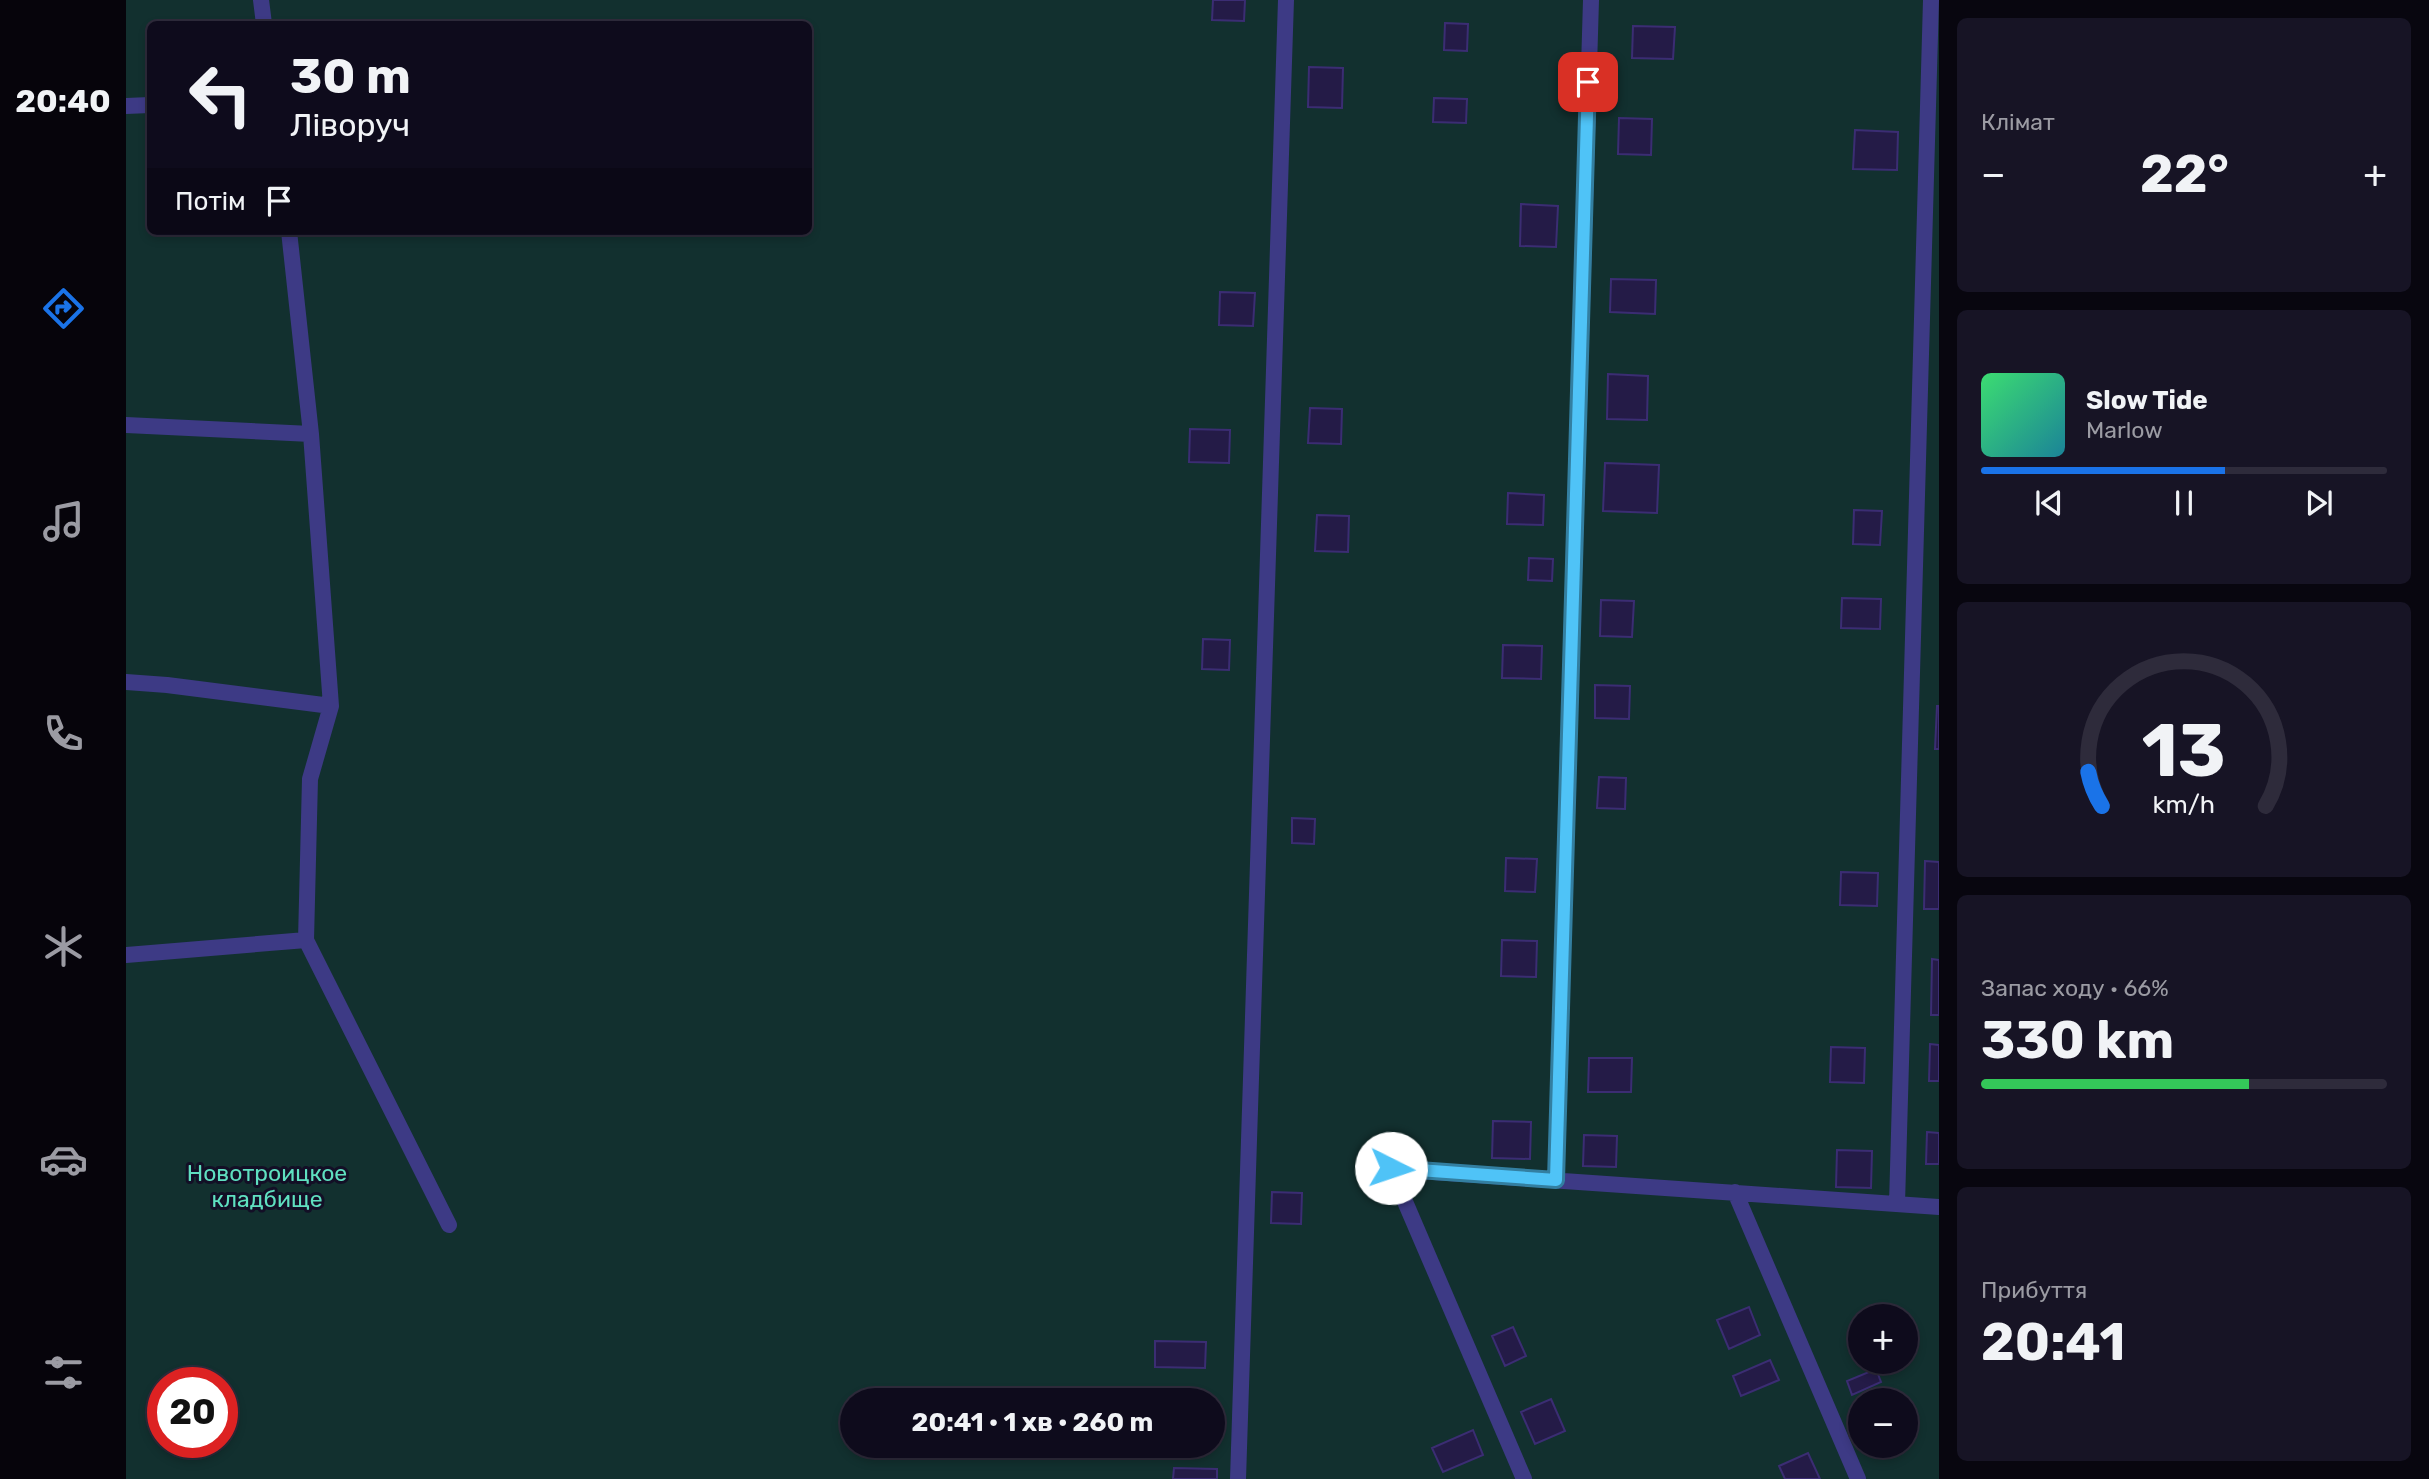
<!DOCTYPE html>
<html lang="uk">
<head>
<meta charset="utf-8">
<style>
	:root { --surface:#0e0b1c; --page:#171425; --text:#f1f3f6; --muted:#9b9ba3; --line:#2e2b3b; --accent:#1a73e8 }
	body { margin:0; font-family:Rubik,sans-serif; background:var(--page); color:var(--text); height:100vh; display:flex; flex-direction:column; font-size:26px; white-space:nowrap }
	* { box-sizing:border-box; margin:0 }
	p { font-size:23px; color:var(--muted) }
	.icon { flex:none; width:38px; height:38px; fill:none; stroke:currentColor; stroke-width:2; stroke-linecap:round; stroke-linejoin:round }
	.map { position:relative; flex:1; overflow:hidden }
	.panel { display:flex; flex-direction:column; gap:18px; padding:18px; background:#08060f; width:490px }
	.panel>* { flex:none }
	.banner { position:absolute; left:21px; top:21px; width:665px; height:214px; border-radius:10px; box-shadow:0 4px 10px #0003,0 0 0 2px var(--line); background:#0e0b1c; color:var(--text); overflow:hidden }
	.controls { position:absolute; left:1722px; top:1304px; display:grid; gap:14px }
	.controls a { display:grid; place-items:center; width:70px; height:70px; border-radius:50%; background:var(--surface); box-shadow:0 4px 10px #0003,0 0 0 2px var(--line); font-size:35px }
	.speed { position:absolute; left:21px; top:1367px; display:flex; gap:14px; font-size:35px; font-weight:700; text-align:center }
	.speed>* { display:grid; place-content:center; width:91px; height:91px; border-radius:50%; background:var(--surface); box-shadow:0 4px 10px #0003,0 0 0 2px var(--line); line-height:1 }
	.speed .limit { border:10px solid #d22; background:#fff; color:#111 }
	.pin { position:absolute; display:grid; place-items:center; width:60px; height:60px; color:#fff; margin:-30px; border-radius:14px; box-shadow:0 4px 10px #0006 }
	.me { position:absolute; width:77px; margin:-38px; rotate:94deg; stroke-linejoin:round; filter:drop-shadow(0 0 5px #0008) }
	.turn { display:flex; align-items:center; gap:24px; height:147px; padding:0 28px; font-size:32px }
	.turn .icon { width:91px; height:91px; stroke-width:2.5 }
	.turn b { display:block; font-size:49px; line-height:60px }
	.then { display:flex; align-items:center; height:66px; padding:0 28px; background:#0003; gap:14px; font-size:26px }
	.big { font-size:52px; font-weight:700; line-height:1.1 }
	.panel .card { flex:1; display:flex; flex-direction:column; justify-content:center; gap:10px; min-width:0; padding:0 24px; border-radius:10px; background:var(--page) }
	.panel .dial { align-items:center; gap:0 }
	.dial svg { height:182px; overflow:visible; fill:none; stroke:var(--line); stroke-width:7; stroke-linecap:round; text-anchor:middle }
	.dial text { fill:var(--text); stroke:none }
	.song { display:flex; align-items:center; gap:21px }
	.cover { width:84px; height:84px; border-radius:10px; background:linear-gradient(135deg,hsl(140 70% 55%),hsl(190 70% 35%)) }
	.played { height:7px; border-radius:4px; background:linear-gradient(90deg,var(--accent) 60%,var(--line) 60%) }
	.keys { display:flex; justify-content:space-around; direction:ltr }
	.heat { display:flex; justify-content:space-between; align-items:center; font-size:38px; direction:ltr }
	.charge { height:10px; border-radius:5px; background:linear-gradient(90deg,#34c759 66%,var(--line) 0) }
	.trip { position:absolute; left:714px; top:1388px; width:385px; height:70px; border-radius:35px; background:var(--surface); box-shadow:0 4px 10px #0003,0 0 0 2px var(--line); font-weight:700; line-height:70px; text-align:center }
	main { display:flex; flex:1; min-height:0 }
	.menu { display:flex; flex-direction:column; width:126px; justify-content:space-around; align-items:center; background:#06040b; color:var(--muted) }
	.menu .icon { width:49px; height:49px }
	.menu .active { color:var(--accent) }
	.menu b { font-size:32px; color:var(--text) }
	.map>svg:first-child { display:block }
</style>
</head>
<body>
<main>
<nav class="menu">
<b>20:40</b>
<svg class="icon active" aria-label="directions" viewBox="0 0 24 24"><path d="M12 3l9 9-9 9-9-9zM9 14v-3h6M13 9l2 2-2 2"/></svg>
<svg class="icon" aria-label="music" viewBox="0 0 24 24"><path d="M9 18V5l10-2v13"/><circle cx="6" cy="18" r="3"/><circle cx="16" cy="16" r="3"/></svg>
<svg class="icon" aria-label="phone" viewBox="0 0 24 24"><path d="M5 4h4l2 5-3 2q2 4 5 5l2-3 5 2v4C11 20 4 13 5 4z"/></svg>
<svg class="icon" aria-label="climate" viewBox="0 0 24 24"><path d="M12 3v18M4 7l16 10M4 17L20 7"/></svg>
<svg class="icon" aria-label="car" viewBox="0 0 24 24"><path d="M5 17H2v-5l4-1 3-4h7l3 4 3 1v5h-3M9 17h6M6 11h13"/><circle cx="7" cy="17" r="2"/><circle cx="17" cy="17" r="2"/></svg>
<svg class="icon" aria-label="filters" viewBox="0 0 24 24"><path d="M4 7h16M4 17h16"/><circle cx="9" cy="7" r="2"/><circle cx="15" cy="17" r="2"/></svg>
</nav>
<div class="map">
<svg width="1813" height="1479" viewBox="0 0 1813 1479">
	<rect width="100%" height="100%" fill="#130f26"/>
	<path fill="#12302f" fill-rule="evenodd" d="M0,0H1813V1479H0ZM24,24H682V231H24ZM1734,1316H1780V1362H1734ZM37,1382H96V1442H37ZM726,1400H1087V1446H726ZM1734,1400H1780V1446H1734Z"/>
	<path fill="#241b47" stroke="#3b2d73" stroke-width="2" d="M1087,0H1119L1118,21L1086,20Z
		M1319,23L1342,24L1341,51L1318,50Z
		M1507,26L1549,27L1547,59L1506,58Z
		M1183,67L1217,68L1216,108L1182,107Z
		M1308,98L1341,99L1340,123L1307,122Z
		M1493,118L1526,119L1525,155L1492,154Z
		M1729,130L1772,132L1771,170L1727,169Z
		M1395,204L1432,206L1430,247L1394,246Z
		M1485,279L1530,280L1529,314L1484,312Z
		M1094,292L1129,293L1127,326L1093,325Z
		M1482,374L1522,376L1521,420L1481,419Z
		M1184,408L1216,409L1215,444L1182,443Z
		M1064,429L1104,430L1103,463L1063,462Z
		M1479,463L1533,465L1531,513L1477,511Z
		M1382,493L1418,495L1417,525L1381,524Z
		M1728,510L1756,511L1754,545L1727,544Z
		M1191,515L1223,516L1222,552L1189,551Z
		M1403,558L1427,559L1426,581L1402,580Z
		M1716,598L1755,599L1754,629L1715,628Z
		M1475,600L1508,601L1506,637L1474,636Z
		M1077,639L1104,640L1103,670L1076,669Z
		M1377,645L1416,646L1415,679L1376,678Z
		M1469,685L1504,686L1503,719L1469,718Z
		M1811,706H1813V749H1809Z
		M1473,777L1500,778L1499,809L1471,808Z
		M1166,818L1189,819L1188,844L1166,843Z
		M1380,858L1411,859L1409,892L1379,891Z
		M1799,861L1813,862V909H1798Z
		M1715,872L1752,873L1751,906L1714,905Z
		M1376,940L1411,941L1410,977L1375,976Z
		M1806,959L1813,960V1015H1805Z
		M1804,1044L1813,1045V1081H1803Z
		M1705,1047L1739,1048L1738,1083L1704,1082Z
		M1463,1058H1506L1505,1092H1462Z
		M1367,1121L1405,1122L1404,1159L1366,1158Z
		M1801,1132L1813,1133V1164H1800Z
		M1458,1135L1491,1136L1490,1167L1457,1166Z
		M1711,1150L1746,1151L1745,1188L1710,1187Z
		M1146,1192L1176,1193L1175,1224L1145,1223Z
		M1623,1307L1634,1335L1603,1349L1591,1320Z
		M1387,1327L1400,1356L1379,1366L1366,1336Z
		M1029,1341L1080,1342L1079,1368L1029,1367Z
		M1644,1360L1653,1380L1615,1396L1607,1376Z
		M1750,1369L1755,1382L1726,1395L1721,1381Z
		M1425,1399L1439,1431L1409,1444L1395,1412Z
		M1347,1430L1357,1455L1317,1472L1306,1448Z
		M1682,1453L1694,1479H1659L1653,1466Z
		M1048,1468L1091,1469V1479H1047Z"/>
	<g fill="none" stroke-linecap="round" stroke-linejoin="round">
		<path stroke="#3d3a85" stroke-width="16" d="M135,0L138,24
			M0,106L24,105
			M163,231L185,434L205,706L184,779L180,940L323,1225
			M0,425L185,434
			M0,682L41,685L205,706
			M0,955L180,940
			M1430,1180L1465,0
			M1609,1192L1732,1479
			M1771,1204L1805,0
			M1112,1479L1160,0
			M1398,1479L1265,1169L1813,1207"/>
	</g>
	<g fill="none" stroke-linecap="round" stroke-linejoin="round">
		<defs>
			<path id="route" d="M1265,1168L1430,1180L1462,82"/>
		</defs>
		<use href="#route" stroke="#337fa1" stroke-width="18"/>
		<use href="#route" stroke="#4fc3f7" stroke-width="12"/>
	</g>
	<g text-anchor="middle" stroke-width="6" stroke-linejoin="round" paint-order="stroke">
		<g font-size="23" fill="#5fe0c0" stroke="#130f26">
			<text x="141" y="1181">Новотроицкое<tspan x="141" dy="26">кладбище</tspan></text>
		</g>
	</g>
</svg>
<div class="controls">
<a>+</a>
<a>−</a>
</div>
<div class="speed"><div class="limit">20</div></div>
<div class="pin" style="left:1462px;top:82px;background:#d93025"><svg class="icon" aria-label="arrive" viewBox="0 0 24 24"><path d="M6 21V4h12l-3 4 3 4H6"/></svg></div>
<svg class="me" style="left:1265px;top:1168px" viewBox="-20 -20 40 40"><circle r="19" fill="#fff"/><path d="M0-13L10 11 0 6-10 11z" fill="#4fc3f7"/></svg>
<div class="trip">20:41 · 1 хв · 260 m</div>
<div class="banner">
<div class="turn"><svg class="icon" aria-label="left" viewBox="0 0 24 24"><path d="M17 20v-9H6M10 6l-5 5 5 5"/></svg><div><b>30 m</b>Ліворуч</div></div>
<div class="then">Потім<svg class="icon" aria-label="arrive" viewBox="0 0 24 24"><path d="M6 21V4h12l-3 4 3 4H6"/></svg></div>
</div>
</div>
<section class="panel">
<div class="card"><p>Клімат</p>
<div class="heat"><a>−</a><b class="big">22°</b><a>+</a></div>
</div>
<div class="card">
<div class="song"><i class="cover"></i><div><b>Slow Tide</b><p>Marlow</p></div></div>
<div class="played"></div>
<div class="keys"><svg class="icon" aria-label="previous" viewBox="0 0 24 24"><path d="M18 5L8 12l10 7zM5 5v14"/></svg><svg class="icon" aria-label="pause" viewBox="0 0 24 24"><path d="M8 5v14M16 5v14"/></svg><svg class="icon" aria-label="next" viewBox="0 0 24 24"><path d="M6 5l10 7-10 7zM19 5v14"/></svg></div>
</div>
<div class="card dial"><svg viewBox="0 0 100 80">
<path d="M14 69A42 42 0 1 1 86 69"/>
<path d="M14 69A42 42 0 0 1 8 54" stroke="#1a73e8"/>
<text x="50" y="56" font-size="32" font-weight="700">13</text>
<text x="50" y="72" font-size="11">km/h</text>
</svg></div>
<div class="card"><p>Запас ходу · 66%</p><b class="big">330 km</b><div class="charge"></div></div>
<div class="card"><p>Прибуття</p><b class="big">20:41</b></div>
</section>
</main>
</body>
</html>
